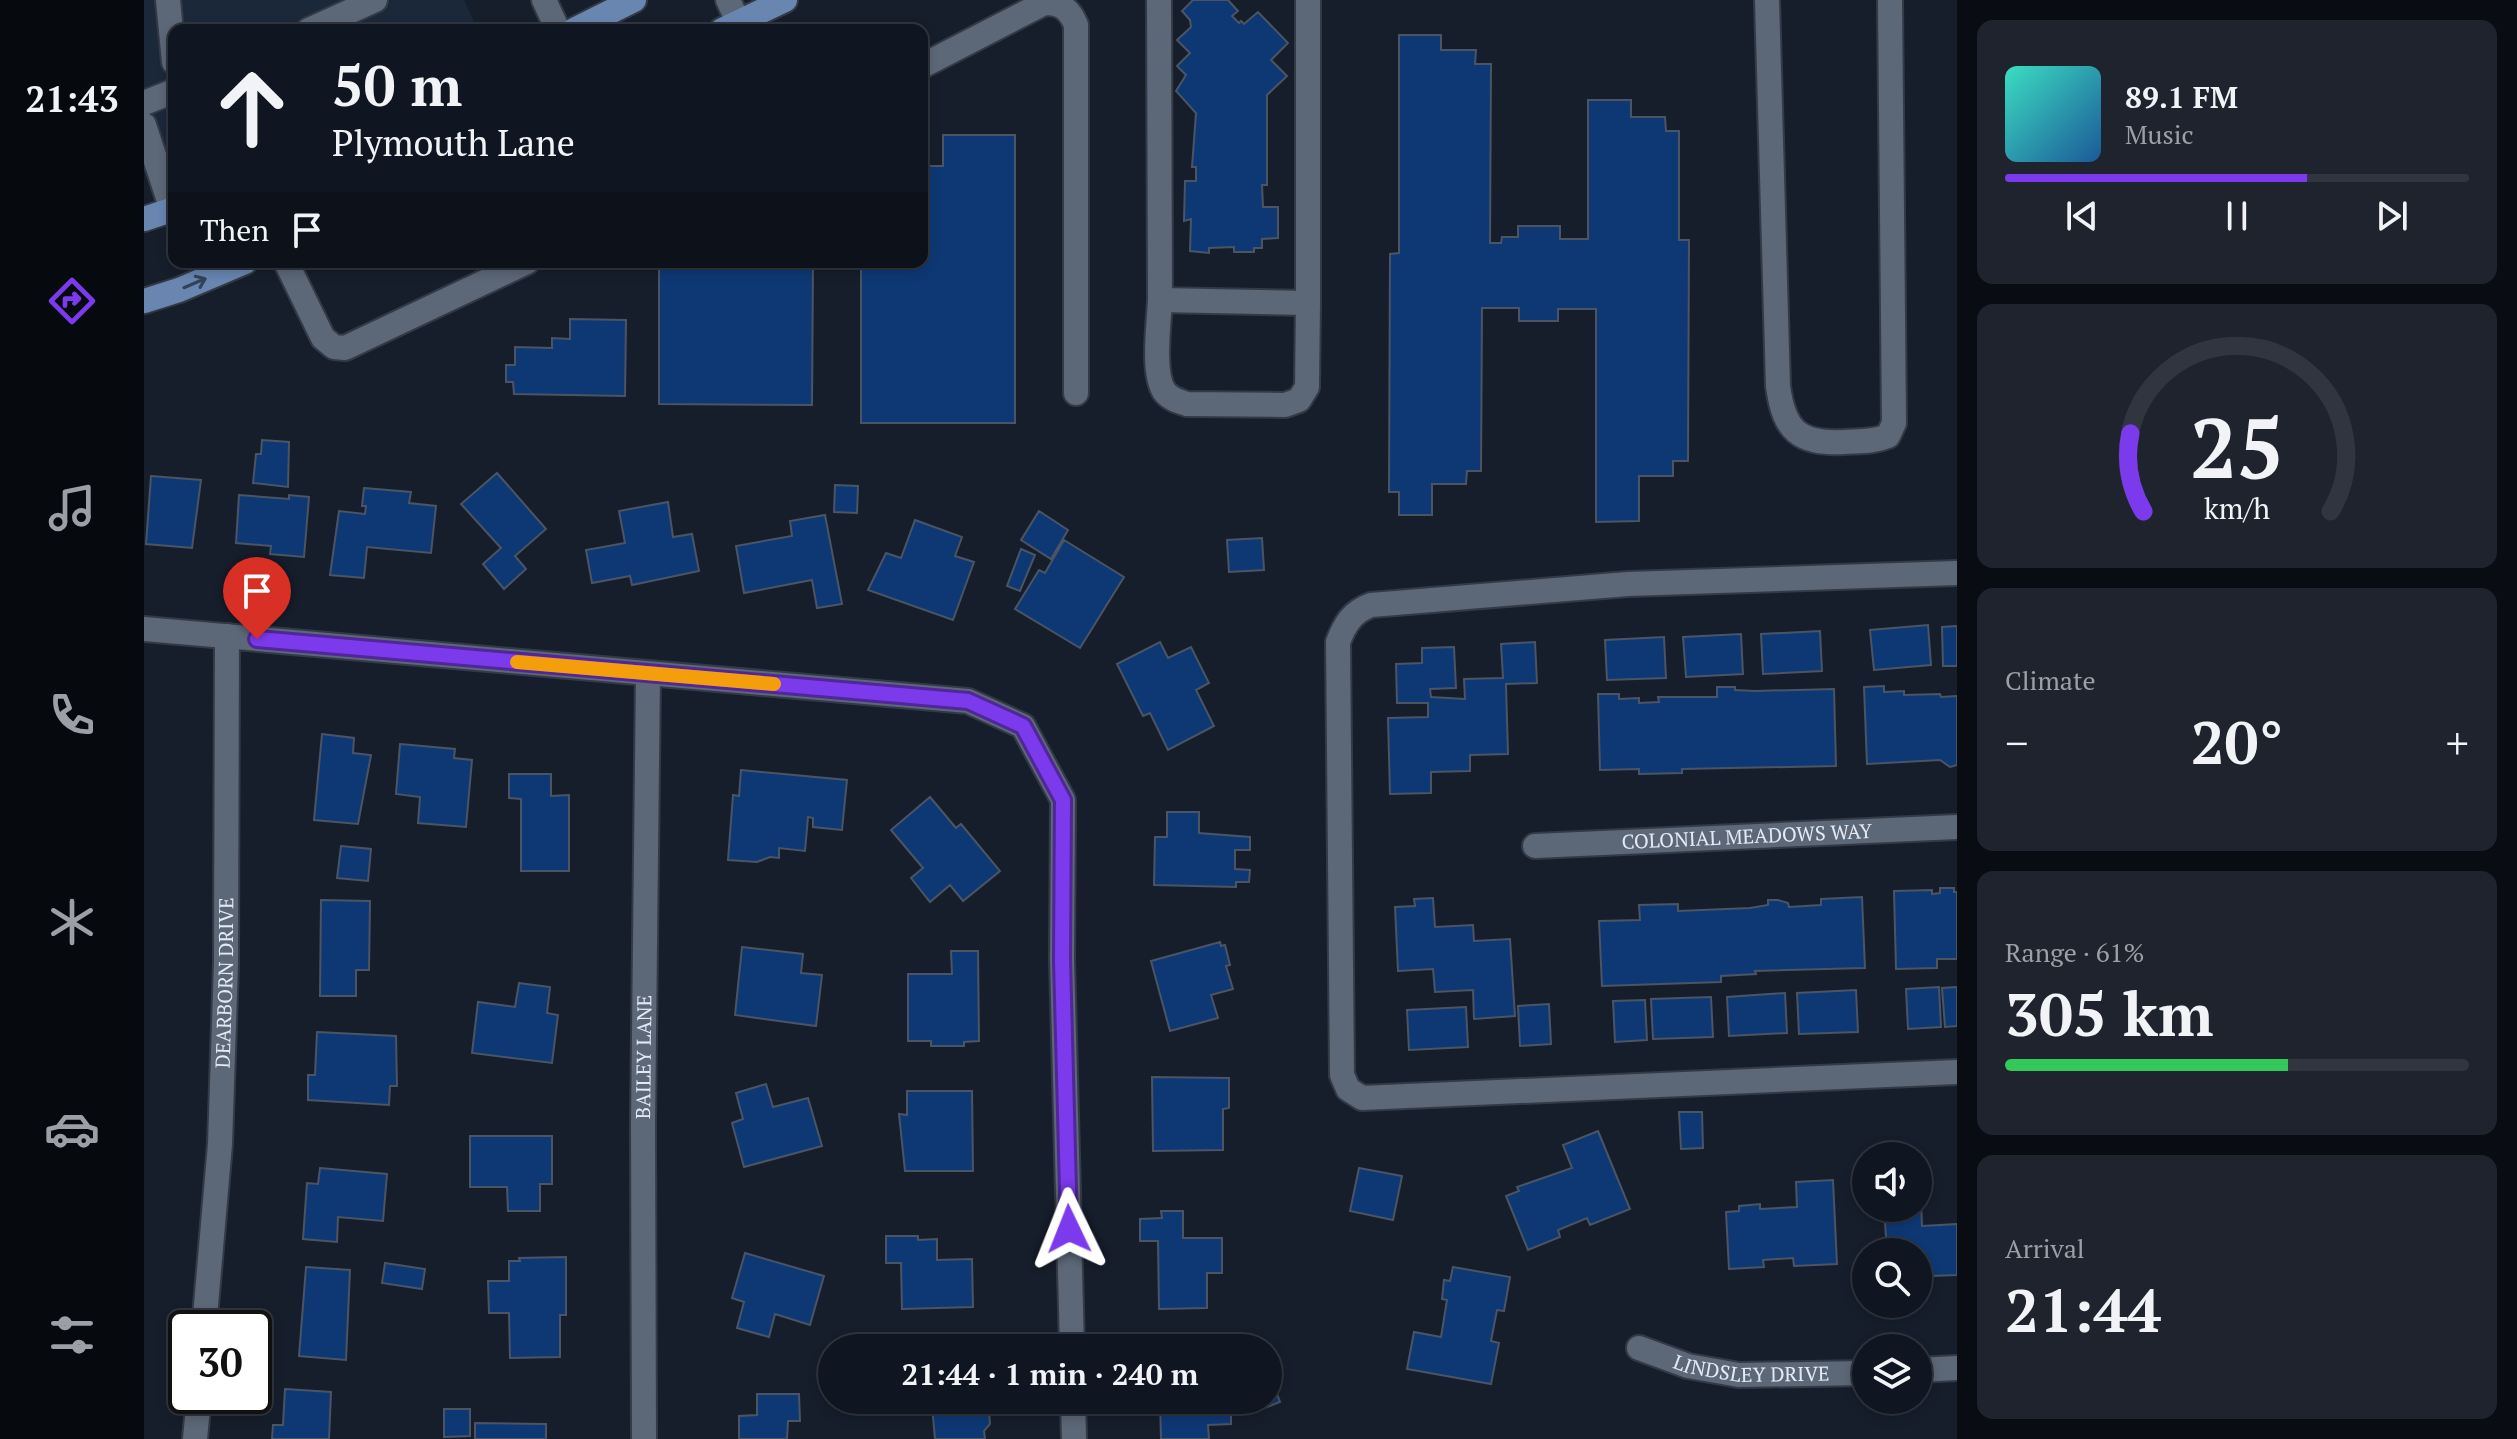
<!DOCTYPE html>
<html lang="en">
<head>
<meta charset="utf-8">
<style>
	:root { --surface:#101621; --page:#1e232e; --text:#f1f3f6; --muted:#9c9fa5; --line:#30353f; --accent:#7c3aed }
	body { margin:0; font-family:"PT Serif",serif; background:var(--page); color:var(--text); height:100vh; display:flex; flex-direction:column; font-size:30px; white-space:nowrap }
	* { box-sizing:border-box; margin:0 }
	p { font-size:26px; color:var(--muted) }
	.icon { flex:none; width:44px; height:44px; fill:none; stroke:currentColor; stroke-width:2; stroke-linecap:round; stroke-linejoin:round }
	.map { position:relative; flex:1; overflow:hidden }
	.sheet { display:flex; flex-direction:column; gap:20px; padding:20px; background:#090c12; width:560px }
	.sheet>* { flex:none }
	.hud { position:absolute; left:24px; top:24px; width:760px; height:244px; border-radius:16px; box-shadow:0 4px 12px #0003,0 0 0 2px var(--line); background:#101621; color:var(--text); overflow:hidden }
	.controls { position:absolute; left:1708px; top:1142px; display:grid; gap:16px }
	.controls a { display:grid; place-items:center; width:80px; height:80px; border-radius:50%; background:var(--surface); box-shadow:0 4px 12px #0003,0 0 0 2px var(--line); font-size:40px }
	.speed { position:absolute; left:24px; top:1310px; display:flex; gap:16px; font-size:40px; font-weight:700; text-align:center }
	.speed>* { display:grid; place-content:center; width:104px; height:104px; border-radius:50%; background:var(--surface); box-shadow:0 4px 12px #0003,0 0 0 2px var(--line); line-height:1 }
	.speed .limit { border:4px solid #111; border-radius:12px; background:#fff; color:#111 }
	.pin { position:absolute; display:grid; place-items:center; width:68px; height:68px; color:#fff; margin:-82px -34px; border-radius:50% 50% 50% 0; rotate:-45deg; box-shadow:0 0 8px #0007 }
	.pin .icon { rotate:45deg }
	.me { position:absolute; width:88px; margin:-44px; rotate:358deg; stroke-linejoin:round; filter:drop-shadow(0 0 6px #0008) }
	.turn { display:flex; align-items:center; gap:28px; height:168px; padding:0 32px; font-size:36px }
	.turn .icon { width:104px; height:104px; stroke-width:2.5 }
	.turn b { display:block; font-size:56px; line-height:68px }
	.then { display:flex; align-items:center; height:76px; padding:0 32px; background:#0003; gap:16px; font-size:30px }
	.big { font-size:60px; font-weight:700; line-height:1.1 }
	.sheet .card { flex:1; display:flex; flex-direction:column; justify-content:center; gap:12px; min-width:0; padding:0 28px; border-radius:16px; background:var(--page) }
	.sheet .dial { align-items:center; gap:0 }
	.dial svg { height:208px; overflow:visible; fill:none; stroke:var(--line); stroke-width:7; stroke-linecap:round; text-anchor:middle }
	.dial text { fill:var(--text); stroke:none }
	.song { display:flex; align-items:center; gap:24px }
	.cover { width:96px; height:96px; border-radius:12px; background:linear-gradient(135deg,hsl(170 70% 55%),hsl(210 70% 35%)) }
	.played { height:8px; border-radius:4px; background:linear-gradient(90deg,var(--accent) 65%,var(--line) 65%) }
	.keys { display:flex; justify-content:space-around; direction:ltr }
	.heat { display:flex; justify-content:space-between; align-items:center; font-size:44px; direction:ltr }
	.charge { height:12px; border-radius:6px; background:linear-gradient(90deg,#34c759 61%,var(--line) 0) }
	.trip { position:absolute; left:674px; top:1334px; width:464px; height:80px; border-radius:40px; background:var(--surface); box-shadow:0 4px 12px #0003,0 0 0 2px var(--line); font-weight:700; line-height:80px; text-align:center }
	main { display:flex; flex:1; min-height:0 }
	.menu { display:flex; flex-direction:column; width:144px; justify-content:space-around; align-items:center; background:#06090d; color:var(--muted) }
	.menu .icon { width:56px; height:56px }
	.menu .current { color:var(--accent) }
	.menu b { font-size:36px; color:var(--text) }
	.map>svg:first-child { display:block }
</style>
</head>
<body>
<main>
<nav class="menu">
<b>21:43</b>
<svg class="icon current" aria-label="directions" viewBox="0 0 24 24"><path d="M12 3l9 9-9 9-9-9zM9 14v-3h6M13 9l2 2-2 2"/></svg>
<svg class="icon" aria-label="music" viewBox="0 0 24 24"><path d="M9 18V5l10-2v13"/><circle cx="6" cy="18" r="3"/><circle cx="16" cy="16" r="3"/></svg>
<svg class="icon" aria-label="phone" viewBox="0 0 24 24"><path d="M5 4h4l2 5-3 2q2 4 5 5l2-3 5 2v4C11 20 4 13 5 4z"/></svg>
<svg class="icon" aria-label="climate" viewBox="0 0 24 24"><path d="M12 3v18M4 7l16 10M4 17L20 7"/></svg>
<svg class="icon" aria-label="car" viewBox="0 0 24 24"><path d="M5 17H2v-5l4-1 3-4h7l3 4 3 1v5h-3M9 17h6M6 11h13"/><circle cx="7" cy="17" r="2"/><circle cx="17" cy="17" r="2"/></svg>
<svg class="icon" aria-label="filters" viewBox="0 0 24 24"><path d="M4 7h16M4 17h16"/><circle cx="9" cy="7" r="2"/><circle cx="15" cy="17" r="2"/></svg>
</nav>
<div class="map">
<svg width="1813" height="1439" viewBox="0 0 1813 1439">
	<rect width="100%" height="100%" fill="#161e2c"/>
	<path fill="#1b283a" d="M0,0H320L330,22L312,30H30V153L0,161Z"/>
	<path fill="#0e3874" stroke="#4a5464" stroke-width="2" d="M1049,0H1084L1094,11L1088,16L1095,23L1097,21L1100,24L1114,12L1144,43L1127,60L1143,76L1123,95V185H1118L1119,207H1134V238L1118,239V248H1110V252H1090V247L1065,248V253L1046,251L1047,219L1040,221L1041,181H1052V167H1048L1052,113L1032,91L1042,75L1033,66L1046,53L1033,40L1047,27L1046,20L1038,11Z
		M1255,35H1297V50H1332L1331,64H1347L1346,243H1357L1358,237H1374V226H1416V239H1444V100H1487V117H1521L1522,131H1535V240H1545L1544,461H1529V476H1495V521L1452,522V309H1414V321H1375V308H1338L1337,471H1323L1322,484H1288V515H1255V492H1245L1246,254L1255,253Z
		M799,135H871V423H717V262H778V176H780V166H799Z
		M515,262H669L668,405L515,404Z
		M426,319L482,320L481,396L370,394L369,382H362V365H371V347L408,348V338L426,339Z
		M118,440L145,442L144,487L109,483L112,454H117Z
		M353,473L402,529L371,556L382,569L360,589L339,564L357,548L317,504Z
		M7,476L57,480L48,548L2,544Z
		M691,485L714,486L713,513L690,512Z
		M220,488L267,492L265,503L292,506L287,553L223,547L220,578L186,575L195,511L221,514L222,506H218Z
		M95,495L145,499V495L165,497L160,557L126,554L127,546L92,543Z
		M524,502L529,537L548,534L555,571L488,585L486,576L448,583L442,550L481,543L475,511Z
		M895,511L924,530L907,559L877,540Z
		M681,515L698,604L673,608L668,580L600,593L592,546L648,536L646,521Z
		M771,520L818,537L811,556L830,562L809,620L724,590L742,553L757,558Z
		M1118,538L1120,570L1085,572L1083,540Z
		M920,540L980,577L936,648L871,609L895,570L901,573Z
		M877,549L891,555L876,591L863,586Z
		M1784,625L1787,665L1730,670L1726,630Z
		M1813,626V666H1799L1798,627Z
		M1676,631L1678,671L1619,674L1617,634Z
		M1597,634L1599,674L1542,677L1539,637Z
		M1520,637L1522,678L1463,680L1461,640Z
		M1016,642L1024,658L1047,647L1065,683L1052,690L1070,726L1024,750L1006,713L999,716L973,664Z
		M1391,642L1393,683L1362,684L1364,754L1326,755V771L1287,772V793L1246,794L1244,718L1284,717V703H1253L1252,664L1278,663V648L1310,647L1312,688L1286,689L1287,697L1321,699L1320,679L1359,678L1357,644Z
		M1740,686V692L1760,691V695L1796,694L1797,697L1813,696V765L1806,767L1796,760L1723,764L1720,687Z
		M1573,687H1591V690L1611,691L1690,689L1692,766L1538,769V773L1495,774V769L1456,770L1454,694H1475V699L1495,698V703L1515,702L1514,697H1573Z
		M178,734L210,738L209,753L227,755L214,824L170,820Z
		M256,744L311,749L310,758L328,760L322,827L274,823L276,797L252,794Z
		M597,770L703,780L698,830L669,827V818L664,817L661,851L635,848V858L626,857L613,862L584,860L589,795L595,796Z
		M365,774H407V796L425,795V871H377V799L365,798Z
		M786,797L812,828L817,824L856,871L819,901L806,885L786,902L767,878L779,868L747,830Z
		M1023,812H1055V833L1106,837V850H1091V869L1106,870L1105,882H1092V887L1010,885L1011,837H1023Z
		M197,846L227,849L224,881L193,878Z
		M1796,888H1810V892H1813V959H1793V968L1752,969L1750,891L1788,890V894L1796,893Z
		M1718,897L1721,968L1611,971L1612,974L1577,976V982L1458,986L1455,921L1496,920L1495,905L1534,904V911L1606,908L1624,905V900H1634L1644,903L1645,907L1677,905V899Z
		M1289,898L1291,927L1329,925L1330,941L1366,939L1371,1016L1330,1019L1329,990L1291,992L1289,969L1254,971L1251,907L1271,906L1270,899Z
		M177,900L226,901L225,970H212V996H176Z
		M1076,942L1077,946L1081,945L1086,965L1082,966L1089,989L1067,995L1074,1018L1026,1031L1007,961Z
		M598,947L659,954L657,973L678,975L672,1026L591,1015Z
		M807,951H834L835,1041L820,1042V1046H787V1041H764V974H808Z
		M375,983L406,987L403,1013L414,1015L408,1063L328,1053L334,1002L371,1007Z
		M1795,987L1797,1027L1764,1029L1762,989Z
		M1813,987V1026L1801,1027L1798,988Z
		M1712,990L1714,1032L1655,1034L1653,993Z
		M1641,993L1643,1033L1585,1036L1583,997Z
		M1567,997L1569,1037L1509,1039L1507,999Z
		M1501,1000L1503,1040L1471,1042L1469,1001Z
		M1405,1004L1407,1044L1376,1046L1374,1006Z
		M1322,1007L1324,1047L1265,1050L1263,1010Z
		M173,1032L252,1036L253,1086H246L245,1105L164,1100V1075H171Z
		M1008,1077L1085,1078V1108L1079,1109V1150L1009,1151Z
		M622,1084L629,1107L664,1098L678,1146L600,1167L588,1123L599,1119L592,1093Z
		M763,1091H828L829,1171H761L755,1114L763,1115Z
		M1535,1112H1558L1559,1148L1537,1149Z
		M1454,1131L1486,1209L1446,1225L1443,1218L1414,1230L1416,1237L1384,1250L1362,1196L1375,1191L1373,1187L1428,1168L1419,1145Z
		M326,1136H408V1184H396V1211H364L363,1187H326Z
		M176,1168L243,1174L239,1221L194,1217L193,1242L159,1239L163,1183L174,1184Z
		M1215,1168L1258,1176L1249,1220L1206,1211Z
		M1689,1180L1693,1264L1650,1266L1649,1258L1619,1260L1620,1267L1585,1269L1582,1212L1595,1211V1206L1616,1204V1209L1653,1207L1652,1182Z
		M1774,1200H1777L1778,1226L1813,1224V1275L1787,1276V1285L1774,1286V1252H1743L1740,1208H1774Z
		M1017,1211H1039V1238H1078V1273H1063V1308L1015,1309L1014,1241H996V1219L1018,1218Z
		M742,1236H774V1240L793,1239V1260L828,1259L829,1307L758,1309L757,1263H742Z
		M601,1253L680,1276L666,1325L631,1314L625,1337L593,1328L600,1302L588,1298Z
		M422,1257V1315H416V1357L366,1358L365,1313H345L344,1281H365V1261H376L375,1258Z
		M241,1263L281,1269L278,1289L238,1283Z
		M162,1267L206,1270L202,1360L155,1356Z
		M1309,1267L1366,1277L1360,1311L1353,1310L1347,1341L1355,1343L1347,1384L1263,1369L1270,1332L1297,1337L1303,1300L1298,1299L1300,1280L1306,1281Z
		M1124,1370L1136,1402L1105,1414L1100,1400H1124Z
		M141,1389L187,1392L185,1439H128L129,1425H139Z
		M613,1394H655L656,1421H644L643,1439H595V1416L613,1415Z
		M774,1400H844L846,1424L840,1431L841,1439H791L788,1406L775,1408Z
		M1016,1400H1087V1424L1064,1425L1065,1439H1017Z
		M300,1409H326V1436L300,1437Z
		M331,1423L402,1424V1439H331Z"/>
	<g fill="none" stroke-linecap="round" stroke-linejoin="round">
		<defs>
			<g id="minor">
				<path d="M24,0L30,62"/>
				<path d="M400,0L414,30"/>
				<path d="M584,0L598,30"/>
				<path d="M1015,0L1016,300L1164,303V0"/>
				<path d="M1623,0L1634,386C1640,431 1655,444 1700,442C1716,441 1730,442 1744,436L1750,423L1746,0"/>
				<path d="M165,30L231,0"/>
				<path d="M778,66L900,3C917,2 926,10 932,25V393"/>
				<path d="M0,103L30,91"/>
				<path d="M0,125L28,210"/>
				<path d="M142,262L179,338L190,347L201,348L383,262"/>
				<path d="M1016,300C1015,323 1008,372 1020,391C1026,399 1034,401 1043,404L1141,405L1155,400L1163,387L1164,303"/>
				<path d="M1813,573L1484,584L1227,605C1208,612 1201,624 1194,642L1198,1075L1204,1089L1218,1098L1813,1072"/>
				<path d="M0,629L824,701L879,726L919,800L918,960L928,1348"/>
				<path id="s1" d="M1391,846L1813,827"/>
				<path id="s2" d="M60,1328L76,1144L82,963L83,636"/>
				<path id="s3" d="M1495,1348L1544,1366L1595,1375L1722,1373"/>
				<path d="M1774,1370L1813,1368"/>
				<path d="M929,1400L930,1439"/>
				<path d="M51,1439L55,1396"/>
				<path id="s4" d="M500,1439L499,1125L504,674"/>
			</g>
			<path id="major" d="M430,30L490,0
				M578,30L641,0
				M0,219L30,209
				M0,301L35,290L101,262"/>
		</defs>
		<use href="#minor" stroke="#343a45" stroke-width="28"/>
		<use href="#major" stroke="#343a45" stroke-width="28"/>
		<use href="#minor" stroke="#5c6777" stroke-width="24"/>
		<use href="#major" stroke="#6986b1" stroke-width="24"/>
	</g>
	<defs><path id="oneway-shaft" d="M-6 0H5M1.5-3L5.5 0L1.5 3" fill="none" stroke-width="1.6" stroke-linecap="round" stroke-linejoin="round" transform="scale(2)"/></defs>
	<use stroke="#32425b" href="#oneway-shaft" transform="translate(51 283) rotate(-23)"/>
	<g fill="none" stroke-linecap="round" stroke-linejoin="round">
		<defs>
			<path id="route" d="M113,639L824,701L879,726L919,800L918,960L925,1229"/>
		</defs>
		<use href="#route" stroke="#51269a" stroke-width="20"/>
		<use href="#route" stroke="#7c3aed" stroke-width="14"/>
		<path stroke="#f59e0b" stroke-width="14" d="M373,662L630,684"/>
	</g>
	<g text-anchor="middle" stroke-width="8" stroke-linejoin="round" paint-order="stroke">
		<g font-size="20" fill="#e4eaf4" stroke="#0d1522">
			<text dy="7" stroke="none"><textPath href="#s1" startOffset="212">COLONIAL MEADOWS WAY</textPath></text>
			<text dy="7" stroke="none"><textPath href="#s2" startOffset="346">DEARBORN DRIVE</textPath></text>
			<text dy="7" stroke="none"><textPath href="#s4" startOffset="382">BAILEY LANE</textPath></text>
			<text dy="7" stroke="none"><textPath href="#s3" startOffset="116">LINDSLEY DRIVE</textPath></text>
		</g>
	</g>
</svg>
<div class="controls">
<a><svg class="icon" aria-label="sound" viewBox="0 0 24 24"><path d="M4 9h4l5-4v14l-5-4H4zM17 9q2 3 0 6"/></svg></a>
<a><svg class="icon" aria-label="search" viewBox="0 0 24 24"><circle cx="10" cy="10" r="6"/><path d="M15 15l6 6"/></svg></a>
<a><svg class="icon" aria-label="layers" viewBox="0 0 24 24"><path d="M12 4l9 5-9 5-9-5zM3 14l9 5 9-5"/></svg></a>
</div>
<div class="speed"><div class="limit">30</div></div>
<div class="pin" style="left:113px;top:639px;background:#d93025"><svg class="icon" aria-label="arrive" viewBox="0 0 24 24"><path d="M6 21V4h12l-3 4 3 4H6"/></svg></div>
<svg class="me" style="left:925px;top:1229px" viewBox="-20 -20 40 40"><path d="M0-17L14 15 0 8-14 15z" fill="#7c3aed" stroke="#fff" stroke-width="4"/></svg>
<div class="trip">21:44 · 1 min · 240 m</div>
<div class="hud">
<div class="turn"><svg class="icon" aria-label="ahead" viewBox="0 0 24 24"><path d="M12 20V5M6 11l6-6 6 6"/></svg><div><b>50 m</b>Plymouth Lane</div></div>
<div class="then">Then<svg class="icon" aria-label="arrive" viewBox="0 0 24 24"><path d="M6 21V4h12l-3 4 3 4H6"/></svg></div>
</div>
</div>
<section class="sheet">
<div class="card">
<div class="song"><i class="cover"></i><div><b>89.1 FM</b><p>Music</p></div></div>
<div class="played"></div>
<div class="keys"><svg class="icon" aria-label="previous" viewBox="0 0 24 24"><path d="M18 5L8 12l10 7zM5 5v14"/></svg><svg class="icon" aria-label="pause" viewBox="0 0 24 24"><path d="M8 5v14M16 5v14"/></svg><svg class="icon" aria-label="next" viewBox="0 0 24 24"><path d="M6 5l10 7-10 7zM19 5v14"/></svg></div>
</div>
<div class="card dial"><svg viewBox="0 0 100 80">
<path d="M14 69A42 42 0 1 1 86 69"/>
<path d="M14 69A42 42 0 0 1 9 39" stroke="#7c3aed"/>
<text x="50" y="56" font-size="32" font-weight="700">25</text>
<text x="50" y="72" font-size="11">km/h</text>
</svg></div>
<div class="card"><p>Climate</p>
<div class="heat"><a>−</a><b class="big">20°</b><a>+</a></div>
</div>
<div class="card"><p>Range · 61%</p><b class="big">305 km</b><div class="charge"></div></div>
<div class="card"><p>Arrival</p><b class="big">21:44</b></div>
</section>
</main>
</body>
</html>
